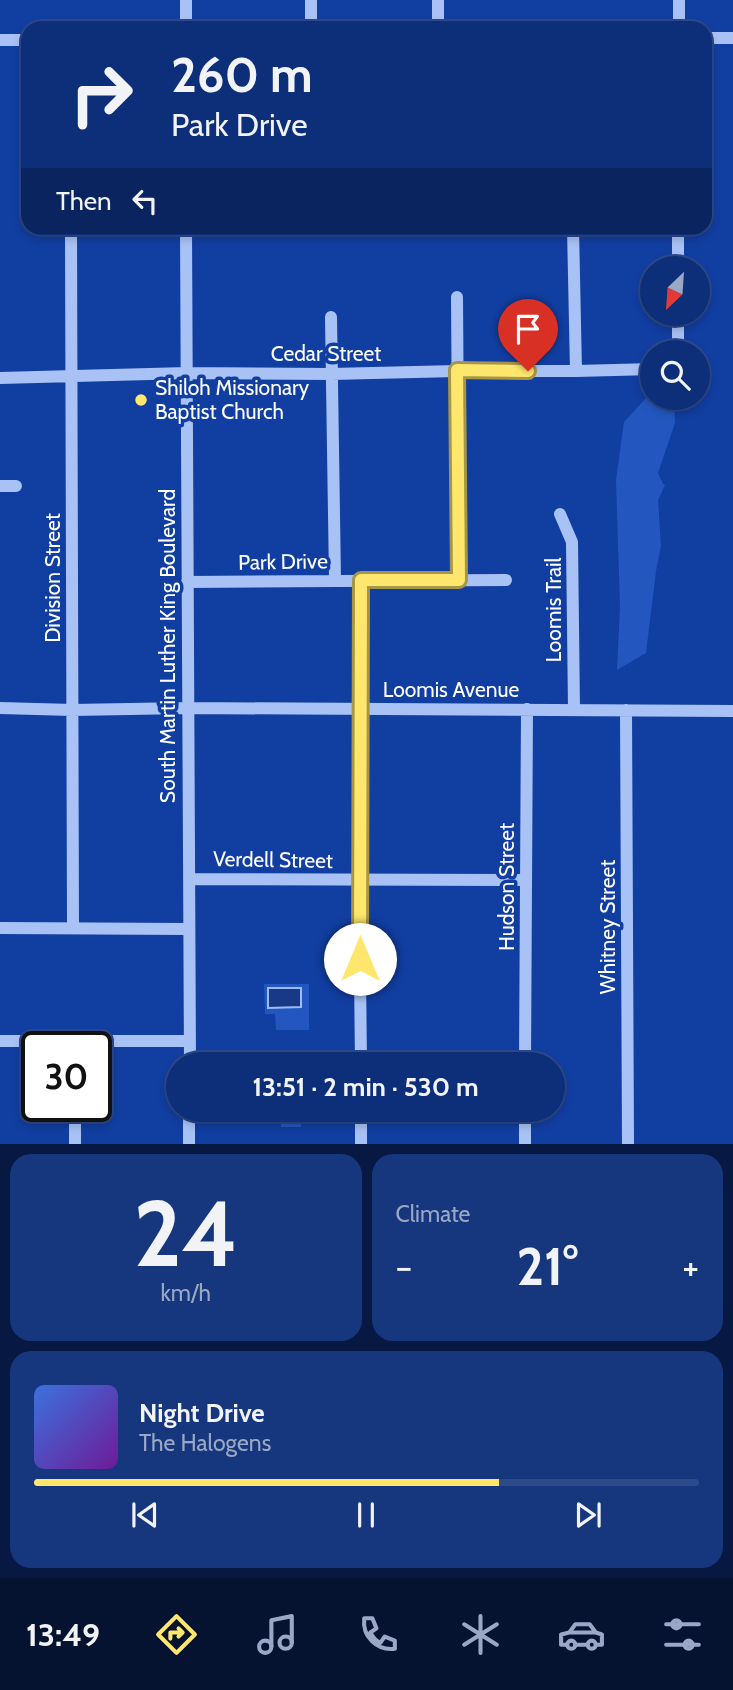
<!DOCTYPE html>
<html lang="en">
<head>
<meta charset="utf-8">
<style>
	:root { --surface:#0d2e79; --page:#16367e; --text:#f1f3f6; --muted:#9aa8c6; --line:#2d4a8a; --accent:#ffe66d }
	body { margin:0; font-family:Cabin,sans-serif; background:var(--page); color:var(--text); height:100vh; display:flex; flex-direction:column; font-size:26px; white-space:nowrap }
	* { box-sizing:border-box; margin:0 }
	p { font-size:23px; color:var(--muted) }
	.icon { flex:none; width:38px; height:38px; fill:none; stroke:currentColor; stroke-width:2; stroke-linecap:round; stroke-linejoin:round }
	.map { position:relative; height:1144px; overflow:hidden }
	.drawer { display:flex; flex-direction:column; gap:10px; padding:10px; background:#071943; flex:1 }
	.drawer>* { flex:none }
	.banner { position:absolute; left:21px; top:21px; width:691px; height:214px; border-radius:21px; box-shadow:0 4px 10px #0003,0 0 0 2px var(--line); background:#0d2e79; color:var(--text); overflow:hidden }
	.needle { width:46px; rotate:205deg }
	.tools { position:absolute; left:640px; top:256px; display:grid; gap:14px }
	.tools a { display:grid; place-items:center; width:70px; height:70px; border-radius:50%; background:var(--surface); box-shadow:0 4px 10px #0003,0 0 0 2px var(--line); font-size:35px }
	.speed { position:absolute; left:21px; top:1031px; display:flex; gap:14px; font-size:35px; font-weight:700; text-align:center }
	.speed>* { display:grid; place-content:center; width:91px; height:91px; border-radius:50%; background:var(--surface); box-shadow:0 4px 10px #0003,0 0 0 2px var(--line); line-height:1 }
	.speed .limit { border:4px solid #111; border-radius:10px; background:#fff; color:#111 }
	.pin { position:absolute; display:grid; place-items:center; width:60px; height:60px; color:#fff; margin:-72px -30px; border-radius:50% 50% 50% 0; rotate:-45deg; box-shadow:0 0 7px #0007 }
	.pin .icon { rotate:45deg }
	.me { position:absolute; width:77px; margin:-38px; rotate:0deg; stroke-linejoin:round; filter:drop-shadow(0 0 5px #0008) }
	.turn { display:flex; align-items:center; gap:24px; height:147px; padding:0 35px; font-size:32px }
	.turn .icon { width:91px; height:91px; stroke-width:2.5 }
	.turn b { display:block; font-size:49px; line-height:60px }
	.then { display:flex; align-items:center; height:66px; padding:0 35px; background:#0003; gap:14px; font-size:26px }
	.big { font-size:52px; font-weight:700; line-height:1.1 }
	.drawer .tile { flex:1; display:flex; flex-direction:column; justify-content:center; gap:10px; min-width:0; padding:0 24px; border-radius:21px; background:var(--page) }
	.drawer .dial { align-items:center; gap:0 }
	.dial b { font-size:91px; line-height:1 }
	.song { display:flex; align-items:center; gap:21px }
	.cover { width:84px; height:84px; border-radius:10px; background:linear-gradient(135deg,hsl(220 70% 55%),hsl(280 70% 35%)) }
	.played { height:7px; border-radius:4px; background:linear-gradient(90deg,var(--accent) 70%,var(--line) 70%) }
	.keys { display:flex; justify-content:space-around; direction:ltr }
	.heat { display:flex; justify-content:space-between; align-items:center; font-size:38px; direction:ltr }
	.drawer .tiles { flex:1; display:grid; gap:10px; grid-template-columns:1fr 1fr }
	.tile:last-child { grid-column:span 2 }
	.trip { position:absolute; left:166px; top:1052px; width:399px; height:70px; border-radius:35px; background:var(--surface); box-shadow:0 4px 10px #0003,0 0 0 2px var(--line); font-weight:700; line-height:70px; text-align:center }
	.tab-bar { display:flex; height:112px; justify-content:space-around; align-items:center; background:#051230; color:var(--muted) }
	.tab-bar .icon { width:49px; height:49px }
	.tab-bar .active { color:var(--accent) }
	.tab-bar b { font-size:32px; color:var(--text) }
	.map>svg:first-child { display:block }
</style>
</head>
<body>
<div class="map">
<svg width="733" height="1144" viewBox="0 0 733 1144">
	<rect width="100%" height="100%" fill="#113ea1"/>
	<path fill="#2357bf" d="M653,396L674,397L675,423L658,473L663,484L665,485L658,500L661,546L656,571L646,653L617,670L620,607L616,480L624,422L646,398Z
		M264,984H309V1030H276L275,1014H265Z
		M281,1110H301V1127H281Z"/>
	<path fill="#183a86" stroke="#9bbbf9" stroke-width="2" d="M268,988H301V1007L268,1008Z"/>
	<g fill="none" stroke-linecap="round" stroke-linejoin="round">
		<path stroke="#a9c2f5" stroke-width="12" d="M186,28V0
			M311,28V0
			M438,28V0
			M679,28V0
			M705,38H733
			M0,40H28
			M71,228L73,928
			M186,228L190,1064
			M573,228L576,371
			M678,268V228
			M457,297L459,580
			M331,317L335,580
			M678,352V313
			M0,378L187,373L331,374L457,371H576L653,369
			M0,486H16
			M560,514L572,542L574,710
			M361,580L359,880L361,1064
			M187,582L506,580
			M0,708L72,710L187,708L733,711
			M626,710L628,1144
			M189,879L526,880
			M0,928L189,929
			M0,1041H190
			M525,1064L527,709
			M75,1106V1144
			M189,1144V1110
			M361,1144V1110
			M525,1144V1110"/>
	</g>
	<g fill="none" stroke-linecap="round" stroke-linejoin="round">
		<defs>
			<path id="route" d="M360,959L361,580H459L457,370L528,371"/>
		</defs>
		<use href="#route" stroke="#a69647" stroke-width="18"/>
		<use href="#route" stroke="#ffe66d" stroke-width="12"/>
	</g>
	<circle fill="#ffe66d" stroke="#113ea1" stroke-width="2.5" cx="141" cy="400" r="7"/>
	<g text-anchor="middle" stroke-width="7" stroke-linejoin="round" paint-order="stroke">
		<g font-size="21" fill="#fff" stroke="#113ea1">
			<text x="326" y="361">Cedar Street</text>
			<text transform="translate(283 562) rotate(-1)" y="7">Park Drive</text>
			<text transform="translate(53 578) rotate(-90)" y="7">Division Street</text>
			<text transform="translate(554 610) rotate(-90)" y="7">Loomis Trail</text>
			<text transform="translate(168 646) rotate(-90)" y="7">South Martin Luther King Boulevard</text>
			<text x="451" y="697">Loomis Avenue</text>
			<text transform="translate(273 860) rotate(1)" y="7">Verdell Street</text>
			<text transform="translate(507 887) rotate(-90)" y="7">Hudson Street</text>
			<text transform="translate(608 927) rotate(-90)" y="7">Whitney Street</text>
		</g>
		<g font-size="21" fill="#fff" stroke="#113ea1" text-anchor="start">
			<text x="155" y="395">Shiloh Missionary<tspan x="155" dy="24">Baptist Church</tspan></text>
		</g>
	</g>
</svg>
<div class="tools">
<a><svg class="needle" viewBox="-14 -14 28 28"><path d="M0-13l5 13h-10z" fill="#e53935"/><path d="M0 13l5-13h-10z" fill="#9aa8c6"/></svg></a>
<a><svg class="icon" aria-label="search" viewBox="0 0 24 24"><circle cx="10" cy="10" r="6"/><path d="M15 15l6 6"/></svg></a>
</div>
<div class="speed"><div class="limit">30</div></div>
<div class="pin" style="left:528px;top:371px;background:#d93025"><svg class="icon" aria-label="arrive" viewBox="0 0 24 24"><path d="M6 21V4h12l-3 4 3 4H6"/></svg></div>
<svg class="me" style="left:360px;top:959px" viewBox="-20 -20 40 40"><circle r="19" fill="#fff"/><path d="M0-13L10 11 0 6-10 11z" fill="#ffe66d"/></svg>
<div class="trip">13:51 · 2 min · 530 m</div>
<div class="banner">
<div class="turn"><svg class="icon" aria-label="right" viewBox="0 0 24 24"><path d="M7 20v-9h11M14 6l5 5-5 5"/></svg><div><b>260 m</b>Park Drive</div></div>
<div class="then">Then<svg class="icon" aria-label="left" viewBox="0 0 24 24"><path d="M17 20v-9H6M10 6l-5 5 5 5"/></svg></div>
</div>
</div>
<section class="drawer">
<div class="tiles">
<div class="tile dial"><b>24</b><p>km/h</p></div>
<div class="tile"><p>Climate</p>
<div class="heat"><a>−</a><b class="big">21°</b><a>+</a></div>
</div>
<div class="tile">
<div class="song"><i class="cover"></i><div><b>Night Drive</b><p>The Halogens</p></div></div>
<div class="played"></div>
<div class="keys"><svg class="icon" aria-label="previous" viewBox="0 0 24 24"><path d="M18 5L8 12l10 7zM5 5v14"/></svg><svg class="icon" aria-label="pause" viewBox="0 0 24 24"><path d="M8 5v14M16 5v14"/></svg><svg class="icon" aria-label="next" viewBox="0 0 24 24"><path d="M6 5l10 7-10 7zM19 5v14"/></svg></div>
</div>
</div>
</section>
<nav class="tab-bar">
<b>13:49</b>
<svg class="icon active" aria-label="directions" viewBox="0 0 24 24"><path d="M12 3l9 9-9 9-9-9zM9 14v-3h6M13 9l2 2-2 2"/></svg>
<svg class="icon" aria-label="music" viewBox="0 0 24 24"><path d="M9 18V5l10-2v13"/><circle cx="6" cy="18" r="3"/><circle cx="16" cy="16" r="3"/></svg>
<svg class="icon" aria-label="phone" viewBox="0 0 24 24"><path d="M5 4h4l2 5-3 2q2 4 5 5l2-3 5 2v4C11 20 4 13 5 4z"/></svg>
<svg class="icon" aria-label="climate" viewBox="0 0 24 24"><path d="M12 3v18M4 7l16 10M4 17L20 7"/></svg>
<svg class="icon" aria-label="car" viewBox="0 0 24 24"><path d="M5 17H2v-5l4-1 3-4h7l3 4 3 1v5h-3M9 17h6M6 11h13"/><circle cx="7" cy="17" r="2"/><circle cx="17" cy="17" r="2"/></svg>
<svg class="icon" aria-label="filters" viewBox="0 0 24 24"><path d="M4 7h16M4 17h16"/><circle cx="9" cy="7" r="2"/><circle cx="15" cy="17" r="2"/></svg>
</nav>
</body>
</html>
